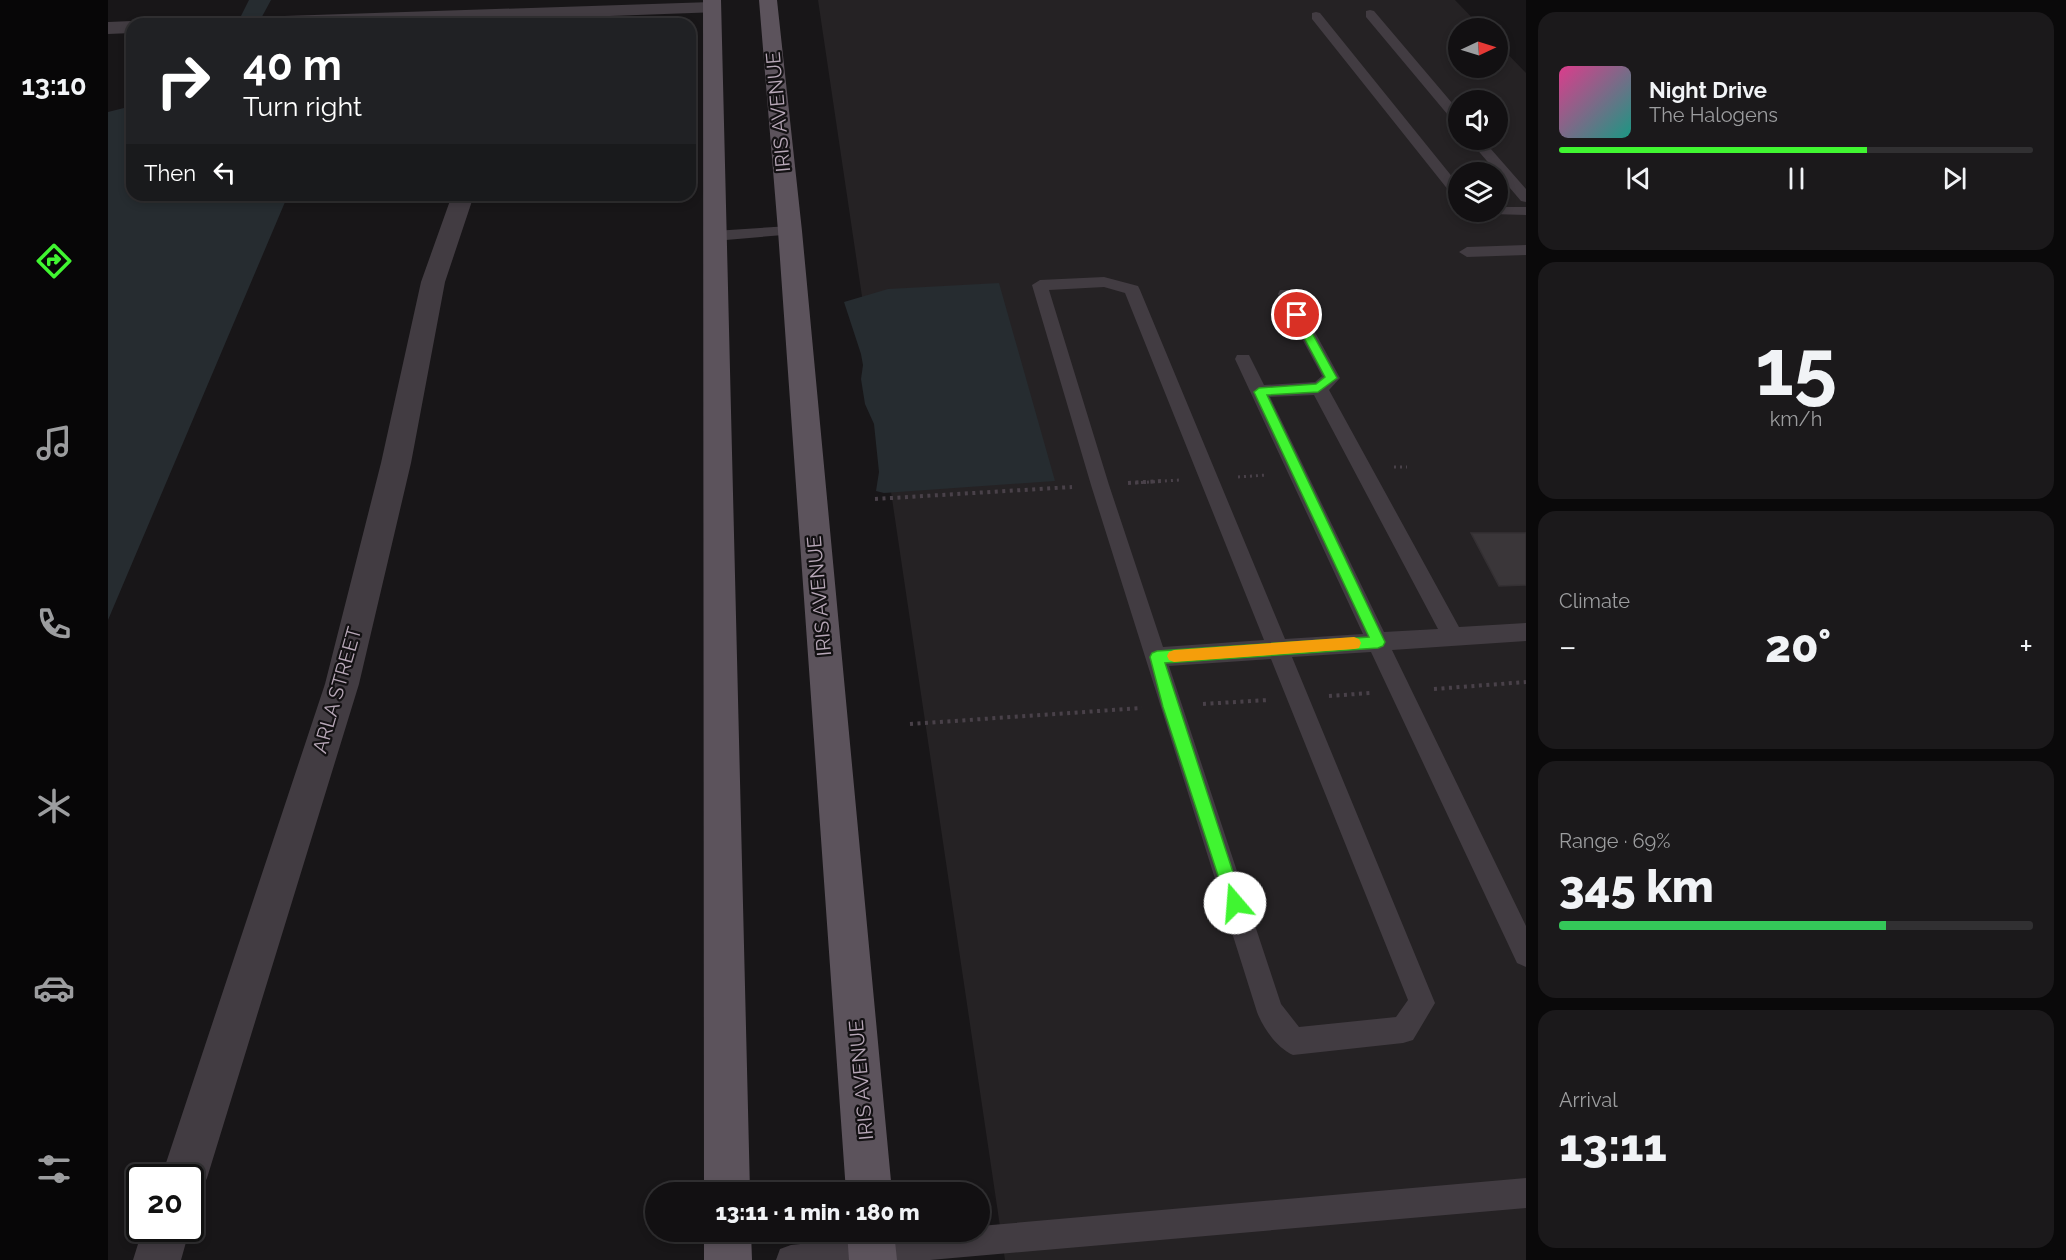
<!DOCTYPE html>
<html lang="en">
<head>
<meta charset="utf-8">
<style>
	:root { --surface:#121012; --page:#1b191b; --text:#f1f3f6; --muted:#9c9d9f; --line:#313032; --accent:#40f531 }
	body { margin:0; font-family:Raleway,sans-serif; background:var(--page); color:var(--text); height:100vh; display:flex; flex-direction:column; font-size:22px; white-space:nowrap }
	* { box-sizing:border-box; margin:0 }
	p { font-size:20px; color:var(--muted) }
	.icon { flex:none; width:33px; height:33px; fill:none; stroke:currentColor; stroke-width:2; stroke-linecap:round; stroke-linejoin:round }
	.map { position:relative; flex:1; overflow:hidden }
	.sheet { display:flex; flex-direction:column; gap:12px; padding:12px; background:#0a090a; width:540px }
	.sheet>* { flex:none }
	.top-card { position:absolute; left:18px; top:18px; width:570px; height:183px; border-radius:18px; box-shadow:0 3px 9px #0003,0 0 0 2px var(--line); background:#202124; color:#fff; overflow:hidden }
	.needle { width:39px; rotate:86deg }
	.tools { position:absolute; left:1340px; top:18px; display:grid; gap:12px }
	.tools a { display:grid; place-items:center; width:60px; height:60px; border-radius:50%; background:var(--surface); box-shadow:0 3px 9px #0003,0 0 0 2px var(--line); font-size:30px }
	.speed { position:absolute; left:18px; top:1164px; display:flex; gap:12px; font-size:30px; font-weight:700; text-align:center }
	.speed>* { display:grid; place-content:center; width:78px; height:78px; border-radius:50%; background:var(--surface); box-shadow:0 3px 9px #0003,0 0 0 2px var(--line); line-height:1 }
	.speed .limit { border:3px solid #111; border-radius:9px; background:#fff; color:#111 }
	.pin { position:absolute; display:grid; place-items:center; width:51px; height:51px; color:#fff; margin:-26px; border:3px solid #fff; border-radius:50%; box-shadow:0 2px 6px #0007 }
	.me { position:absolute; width:66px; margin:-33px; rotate:342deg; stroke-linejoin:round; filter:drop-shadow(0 0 4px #0008) }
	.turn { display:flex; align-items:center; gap:21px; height:126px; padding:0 18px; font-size:27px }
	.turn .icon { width:78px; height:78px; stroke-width:2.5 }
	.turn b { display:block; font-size:42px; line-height:51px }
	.then { display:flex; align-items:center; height:57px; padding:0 18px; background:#0003; gap:12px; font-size:22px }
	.big { font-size:45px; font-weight:800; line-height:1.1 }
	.sheet .card { flex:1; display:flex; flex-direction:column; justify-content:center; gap:9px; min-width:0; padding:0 21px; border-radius:18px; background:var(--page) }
	.sheet .dial { align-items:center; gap:0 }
	.dial b { font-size:78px; line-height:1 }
	.song { display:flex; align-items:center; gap:18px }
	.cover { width:72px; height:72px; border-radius:9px; background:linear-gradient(135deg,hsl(330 70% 55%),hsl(170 70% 35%)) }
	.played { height:6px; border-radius:3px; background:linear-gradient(90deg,var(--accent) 65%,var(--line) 65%) }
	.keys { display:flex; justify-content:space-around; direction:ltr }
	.heat { display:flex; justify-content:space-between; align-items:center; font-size:33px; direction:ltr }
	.charge { height:9px; border-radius:4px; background:linear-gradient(90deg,#34c759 69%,var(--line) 0) }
	.trip { position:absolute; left:537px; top:1182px; width:345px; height:60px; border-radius:30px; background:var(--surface); box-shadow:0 3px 9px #0003,0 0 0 2px var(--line); font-weight:800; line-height:60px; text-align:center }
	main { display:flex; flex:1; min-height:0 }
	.tabs { display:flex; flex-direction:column; width:108px; justify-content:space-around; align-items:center; background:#070607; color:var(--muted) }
	.tabs .icon { width:42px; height:42px }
	.tabs .selected { color:var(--accent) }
	.tabs b { font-size:27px; color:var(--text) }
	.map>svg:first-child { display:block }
</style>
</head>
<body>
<main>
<nav class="tabs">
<b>13:10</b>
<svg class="icon selected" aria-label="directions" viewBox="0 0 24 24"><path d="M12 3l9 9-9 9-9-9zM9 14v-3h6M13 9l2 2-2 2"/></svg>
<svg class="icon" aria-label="music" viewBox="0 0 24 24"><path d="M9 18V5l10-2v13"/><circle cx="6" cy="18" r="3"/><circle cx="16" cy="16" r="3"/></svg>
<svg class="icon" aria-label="phone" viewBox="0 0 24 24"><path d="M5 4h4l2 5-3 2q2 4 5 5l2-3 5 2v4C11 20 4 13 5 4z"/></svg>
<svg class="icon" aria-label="climate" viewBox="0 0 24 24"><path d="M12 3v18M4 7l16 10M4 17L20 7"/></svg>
<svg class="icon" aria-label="car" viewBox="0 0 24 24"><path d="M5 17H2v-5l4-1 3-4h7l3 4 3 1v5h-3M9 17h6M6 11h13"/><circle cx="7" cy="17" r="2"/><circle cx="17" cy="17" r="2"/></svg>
<svg class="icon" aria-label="filters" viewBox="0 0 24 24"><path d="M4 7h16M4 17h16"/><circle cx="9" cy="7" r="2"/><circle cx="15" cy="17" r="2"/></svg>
</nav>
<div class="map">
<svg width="1418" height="1260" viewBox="0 0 1418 1260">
	<rect width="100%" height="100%" fill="#181618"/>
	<path fill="#252224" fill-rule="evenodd" d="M710,0H1347L1374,28H1350V68H1389V43L1418,73V1260H897ZM1350,100H1389V140H1350ZM1350,172H1389V212H1350Z"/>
	<path fill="#262c30" d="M141,0H163L150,24H129Z
		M24,106V195H180L0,620V112Z
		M891,283L947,481L776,493L768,491L771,472L766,424L757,404L753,379L755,365L753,354L736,302L780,289Z"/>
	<path fill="#3a3639" stroke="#343033" stroke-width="1.5" d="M1363,533H1418V585L1391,586Z"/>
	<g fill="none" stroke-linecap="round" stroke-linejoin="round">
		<path stroke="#494149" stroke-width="3" stroke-dasharray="2 4" stroke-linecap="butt" d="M1286,467H1299
			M1130,477L1159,475
			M1027,483L1072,480"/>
		<path stroke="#494149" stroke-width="4" stroke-dasharray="3 4.5" stroke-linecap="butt" d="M1020,483L1053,481
			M767,499L964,487
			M1326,689L1418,682
			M1221,696L1262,693
			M1095,704L1160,700
			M802,724L1034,708"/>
		<path fill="#423c42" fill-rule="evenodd" d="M1262,10L1266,11L1350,110V122L1345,121L1258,17V11Z
			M1208,12L1212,13L1350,184V197L1345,196L1204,19V13Z
			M1361,140H1375L1418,189V202L1413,201Z
			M1389,207H1418V215L1384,214L1382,212H1389Z
			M682,226L687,228L690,231L687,234L606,241L598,236L606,231Z
			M1418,245V255L1359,257L1351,252L1359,247Z
			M996,277L1030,286L1032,290L1177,639L1255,634L1127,359L1129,355H1141L1156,385L1207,382L1214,376L1170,294L1172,290H1184L1186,294L1232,378L1221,390L1351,627L1418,623V641L1284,650L1418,926V967L1409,963L1263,652L1184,657L1327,1003L1305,1040L1295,1043L1185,1055C1169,1048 1155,1028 1149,1012L983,485L924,285L932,280ZM996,287L1017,293L1156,640L1055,647L1001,485L941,290ZM1206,395L1330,629L1276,632L1162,397ZM1163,659L1300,1000L1288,1017L1191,1027L1173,1004L1061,666Z
			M1418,1178V1208L822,1260H668L672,1249L683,1245L803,1232H872V1226Z"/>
		<path fill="#423c42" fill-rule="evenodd" d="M604,2L611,4L613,8L611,12L287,24H107L109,20L116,18Z
			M24,21L31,24H24V33L0,34V22Z
			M344,195H366L337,282L303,463L251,684L99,1178L92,1194L82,1198V1178H53L217,684L273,463L313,282Z
			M35,1228H82L73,1260H25Z"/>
		<path fill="#5c535c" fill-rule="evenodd" d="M595,0H613L642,1192H596Z
			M651,0H669L694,231L784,1192H738L670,231Z
			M596,1232H643L644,1260H596Z
			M739,1232H786L789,1260H741Z"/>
	</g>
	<path fill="#40f531" stroke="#2a9f20" stroke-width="1.5" d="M1189,311L1194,315L1229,378L1210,392L1159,395L1277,642L1275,646L1270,648L1057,663L1135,903L1132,909L1127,911L1121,909L1119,903L1055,707L1042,657L1044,653L1049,651L1261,637L1146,392L1151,388L1208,384L1217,377L1184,315Z"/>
	<path fill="#f59e0b" d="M1246,637L1251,639L1253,643L1251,648L1246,649L1066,662L1061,660L1059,656L1061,652L1066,650Z"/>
	<g text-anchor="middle" stroke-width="4.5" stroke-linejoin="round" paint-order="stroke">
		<g font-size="20" fill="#b8a8b8" stroke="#131113">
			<text transform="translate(670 112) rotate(-95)" y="7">IRIS AVENUE</text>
			<text transform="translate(711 596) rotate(-95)" y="7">IRIS AVENUE</text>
			<text transform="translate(229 690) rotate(-74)" y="7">ARLA STREET</text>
			<text transform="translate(753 1080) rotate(-95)" y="7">IRIS AVENUE</text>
		</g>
	</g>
</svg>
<div class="tools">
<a><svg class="needle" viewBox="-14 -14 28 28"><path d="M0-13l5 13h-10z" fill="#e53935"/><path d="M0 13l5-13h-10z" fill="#9c9d9f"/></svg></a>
<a><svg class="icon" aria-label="sound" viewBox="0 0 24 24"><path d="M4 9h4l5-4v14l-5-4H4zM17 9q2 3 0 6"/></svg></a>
<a><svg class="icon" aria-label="layers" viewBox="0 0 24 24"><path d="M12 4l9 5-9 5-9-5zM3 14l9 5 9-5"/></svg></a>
</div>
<div class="speed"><div class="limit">20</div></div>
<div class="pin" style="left:1189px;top:315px;background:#d93025"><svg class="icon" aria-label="arrive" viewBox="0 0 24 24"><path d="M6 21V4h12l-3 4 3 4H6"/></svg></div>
<svg class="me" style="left:1127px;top:903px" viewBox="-20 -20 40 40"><circle r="19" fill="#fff"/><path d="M0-13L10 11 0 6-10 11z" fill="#40f531"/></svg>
<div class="trip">13:11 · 1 min · 180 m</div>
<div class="top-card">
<div class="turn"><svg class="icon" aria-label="right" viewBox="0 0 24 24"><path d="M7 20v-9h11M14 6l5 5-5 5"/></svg><div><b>40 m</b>Turn right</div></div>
<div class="then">Then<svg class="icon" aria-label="left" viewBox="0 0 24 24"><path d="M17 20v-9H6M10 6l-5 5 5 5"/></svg></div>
</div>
</div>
<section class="sheet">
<div class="card">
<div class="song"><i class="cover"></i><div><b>Night Drive</b><p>The Halogens</p></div></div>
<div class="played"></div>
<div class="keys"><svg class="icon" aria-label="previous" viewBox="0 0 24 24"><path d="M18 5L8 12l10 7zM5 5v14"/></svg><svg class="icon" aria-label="pause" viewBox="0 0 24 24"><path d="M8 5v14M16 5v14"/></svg><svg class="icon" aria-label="next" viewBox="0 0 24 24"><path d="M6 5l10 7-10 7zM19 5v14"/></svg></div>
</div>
<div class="card dial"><b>15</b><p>km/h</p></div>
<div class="card"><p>Climate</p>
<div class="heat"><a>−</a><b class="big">20°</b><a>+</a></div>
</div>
<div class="card"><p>Range · 69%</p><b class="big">345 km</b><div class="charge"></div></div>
<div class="card"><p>Arrival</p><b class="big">13:11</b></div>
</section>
</main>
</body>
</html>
